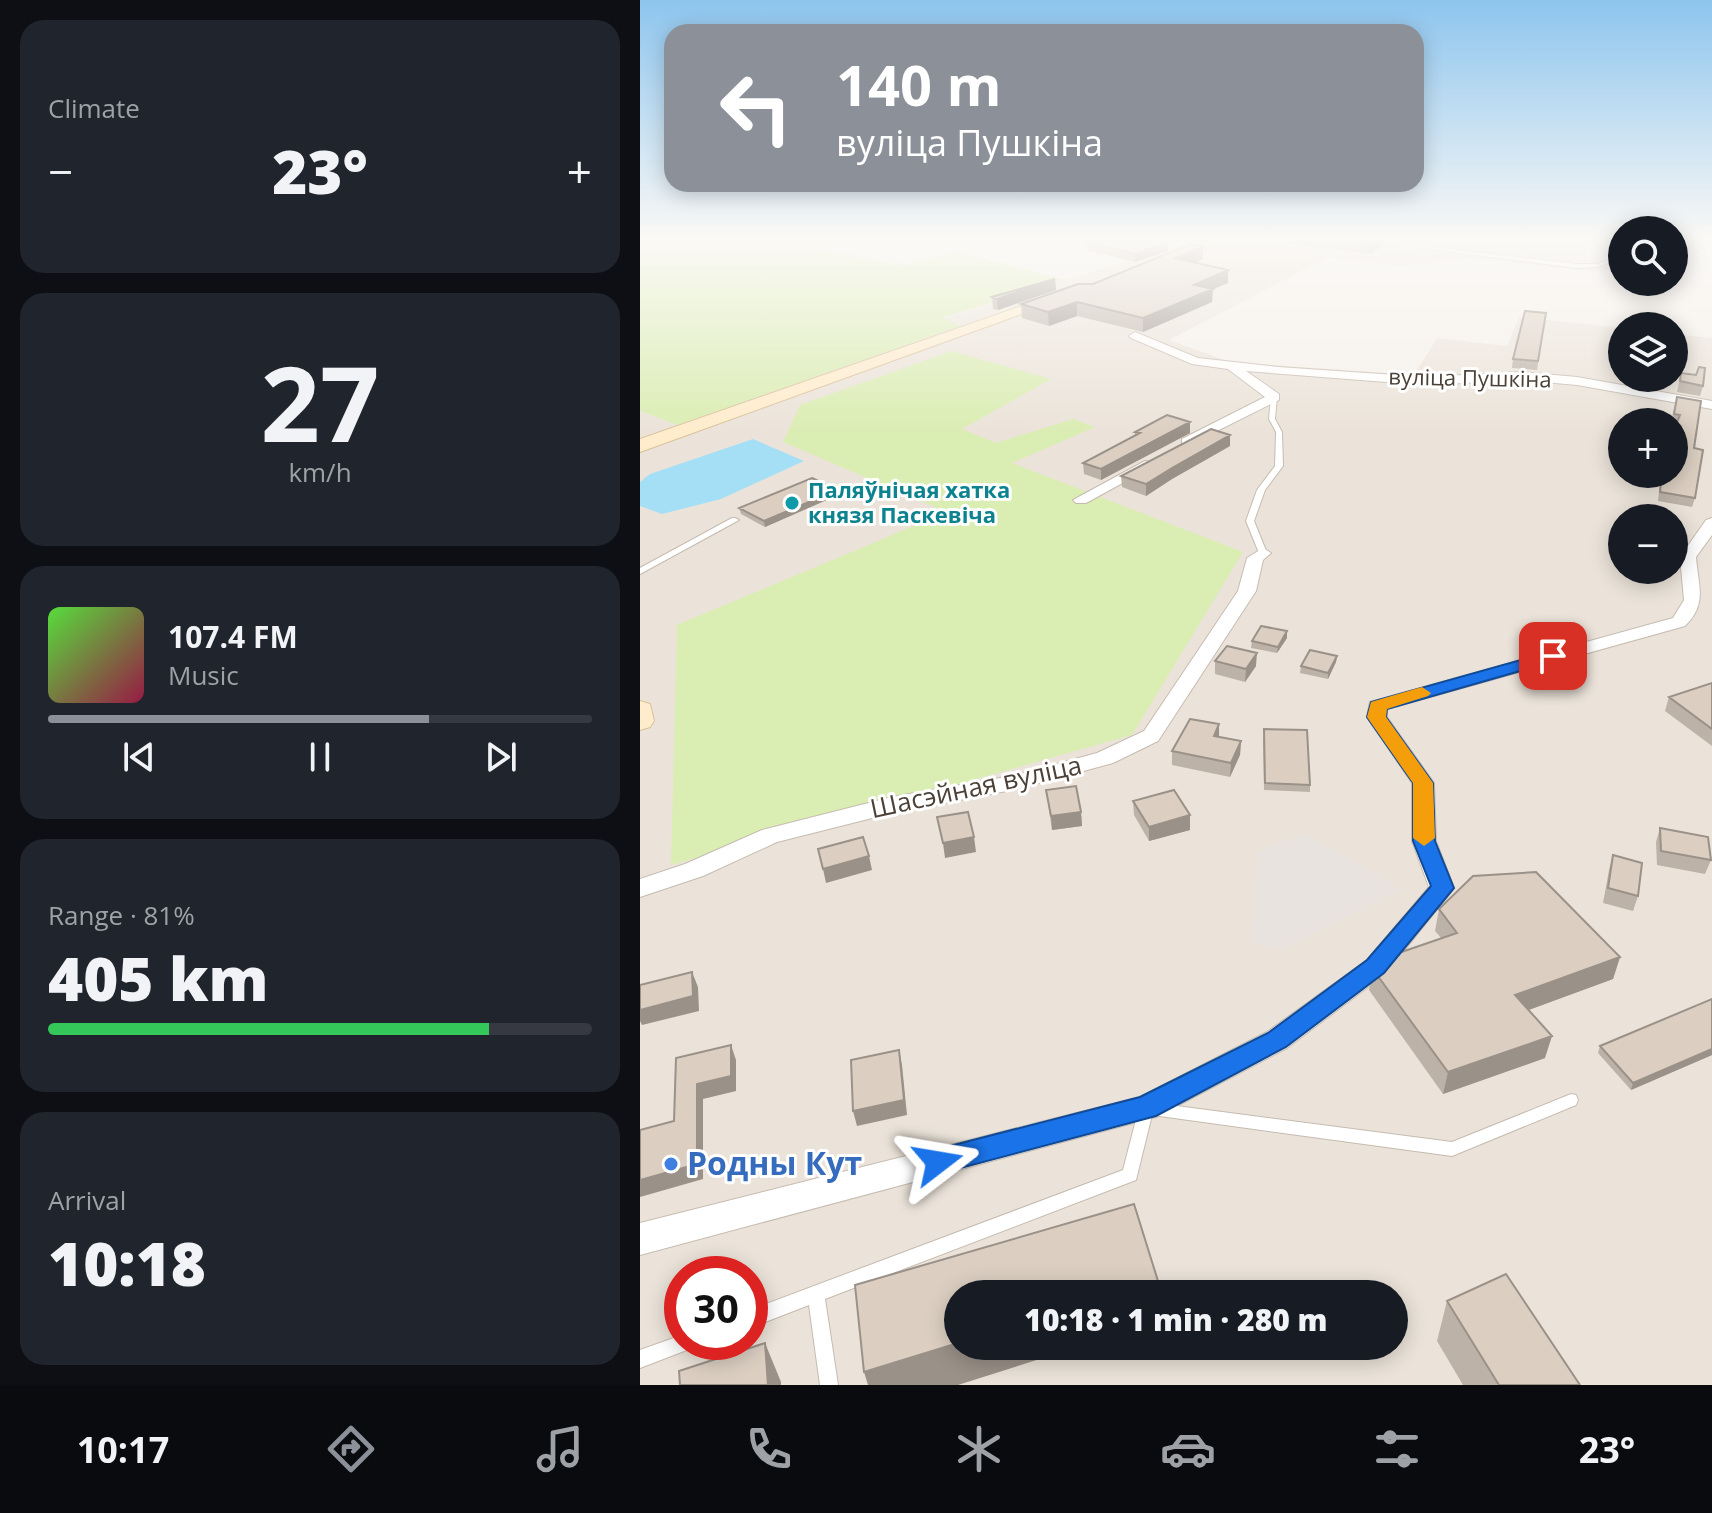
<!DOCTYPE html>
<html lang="en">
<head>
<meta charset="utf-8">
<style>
	:root { --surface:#171b24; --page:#20242c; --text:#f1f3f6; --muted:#9ea1a6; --line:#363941; --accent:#8c9099 }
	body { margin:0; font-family:"Open Sans",sans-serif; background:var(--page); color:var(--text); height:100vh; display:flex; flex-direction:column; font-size:30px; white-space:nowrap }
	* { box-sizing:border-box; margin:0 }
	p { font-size:26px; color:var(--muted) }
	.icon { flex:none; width:44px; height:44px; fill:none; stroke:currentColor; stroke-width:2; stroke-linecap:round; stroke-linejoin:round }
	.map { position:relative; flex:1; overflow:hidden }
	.panel { display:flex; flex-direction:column; gap:20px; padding:20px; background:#0d0f14; width:640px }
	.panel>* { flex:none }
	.hud { position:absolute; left:24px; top:24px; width:760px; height:168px; border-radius:24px; box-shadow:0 4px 20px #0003; background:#8c9099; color:#fff; overflow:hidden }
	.tools { position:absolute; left:968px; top:216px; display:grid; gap:16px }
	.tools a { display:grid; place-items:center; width:80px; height:80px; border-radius:50%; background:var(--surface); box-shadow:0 4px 20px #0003; font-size:40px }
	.speed { position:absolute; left:24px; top:1256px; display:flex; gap:16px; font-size:40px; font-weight:700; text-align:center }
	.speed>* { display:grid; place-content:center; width:104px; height:104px; border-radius:50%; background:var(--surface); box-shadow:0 4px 20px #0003; line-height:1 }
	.speed .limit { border:12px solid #d22; background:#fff; color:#111 }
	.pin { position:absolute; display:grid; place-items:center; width:68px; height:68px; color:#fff; margin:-34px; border-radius:16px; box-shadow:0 4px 12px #0006 }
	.me { position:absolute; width:88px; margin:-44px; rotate:76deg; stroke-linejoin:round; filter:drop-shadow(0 0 6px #0008) }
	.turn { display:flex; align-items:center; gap:28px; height:168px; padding:0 40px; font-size:36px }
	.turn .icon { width:104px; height:104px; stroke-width:2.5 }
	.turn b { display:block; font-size:56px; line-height:68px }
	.big { font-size:60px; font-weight:800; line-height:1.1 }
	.panel .tile { flex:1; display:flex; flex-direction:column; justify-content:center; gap:12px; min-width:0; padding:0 28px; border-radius:24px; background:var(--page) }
	.panel .dial { align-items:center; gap:0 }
	.dial b { font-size:104px; line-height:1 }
	.song { display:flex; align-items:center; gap:24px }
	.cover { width:96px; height:96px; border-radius:12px; background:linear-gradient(135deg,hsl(110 70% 55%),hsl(340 70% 35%)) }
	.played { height:8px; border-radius:4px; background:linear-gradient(90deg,var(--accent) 70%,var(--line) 70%) }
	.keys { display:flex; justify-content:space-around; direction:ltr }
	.heat { display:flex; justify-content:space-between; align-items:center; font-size:44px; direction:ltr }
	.charge { height:12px; border-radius:6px; background:linear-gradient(90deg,#34c759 81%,var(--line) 0) }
	.trip { position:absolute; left:304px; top:1280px; width:464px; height:80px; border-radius:40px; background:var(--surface); box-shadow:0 4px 20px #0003; font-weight:800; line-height:80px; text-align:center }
	.menu { display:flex; height:128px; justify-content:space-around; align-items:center; background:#090b0e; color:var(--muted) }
	.menu .icon { width:56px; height:56px }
	.menu .selected { color:var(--accent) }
	.menu b { font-size:36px; color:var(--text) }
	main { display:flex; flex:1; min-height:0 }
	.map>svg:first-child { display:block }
</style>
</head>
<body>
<main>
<section class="panel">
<div class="tile"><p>Climate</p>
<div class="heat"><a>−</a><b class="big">23°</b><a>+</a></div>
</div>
<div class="tile dial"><b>27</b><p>km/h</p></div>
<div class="tile">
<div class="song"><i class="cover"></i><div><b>107.4 FM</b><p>Music</p></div></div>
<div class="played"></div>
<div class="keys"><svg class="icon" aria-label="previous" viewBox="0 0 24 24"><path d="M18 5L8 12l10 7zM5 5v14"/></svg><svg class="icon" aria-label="pause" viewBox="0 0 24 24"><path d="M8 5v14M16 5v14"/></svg><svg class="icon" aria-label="next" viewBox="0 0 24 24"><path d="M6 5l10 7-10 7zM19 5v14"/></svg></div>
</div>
<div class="tile"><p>Range · 81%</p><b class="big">405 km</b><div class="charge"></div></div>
<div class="tile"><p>Arrival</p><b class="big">10:18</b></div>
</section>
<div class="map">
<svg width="1072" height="1385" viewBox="0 0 1072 1385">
	<rect width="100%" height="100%" fill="#f6f2eb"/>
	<path fill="#ebe3d9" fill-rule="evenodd" d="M551,241H982V269L952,271L823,258L763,266L688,257L529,340L590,362L774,375L797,338L867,346L879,317L982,328V378H1034V334L1072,338V1385H0V411L39,425L318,325L301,319ZM982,422H1034V474H982ZM982,518H1034V570H982ZM42,1274H110V1342H42ZM318,1294H754V1346H318Z"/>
	<path fill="#e9e3df" d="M605,241H982V269L952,271L823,258L763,266Z
		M665,833L760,889L639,950L610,942L618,852Z"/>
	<path fill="#daedb2" d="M0,241H210L182,250L262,265L315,251L425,280L302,318L320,326L38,425L0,411Z
		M312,351L411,379L322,429L356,443L433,419L455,427L372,463L603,552L492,735L31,865L37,625L307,512L143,442L160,405Z"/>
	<path fill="#a5dff6" d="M113,439L164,461L81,499L22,514L0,506V482L10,474Z"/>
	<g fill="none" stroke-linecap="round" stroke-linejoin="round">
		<defs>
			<path id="service" d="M728,241H742L936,264H957L975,258L960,245L938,241C959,241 965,244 981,258L957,267L936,268Z
				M634,395L637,397L635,419L642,432L643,466L625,490L614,521L627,553L623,556L619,553L606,521L617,490L635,466L636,432L629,419L631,397Z
				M92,518H95L99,520L0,574V568Z
				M931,1094L936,1095L938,1100L936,1105L812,1156L512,1115L496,1180L185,1299L198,1385H180L169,1305L110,1328V1310L483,1170L499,1108L501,1103L506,1102L812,1142Z
				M42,1335V1342H55L52,1348L0,1368V1350Z"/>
			<path id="minor" d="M495,332L558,358L638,367L785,377L882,372L937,377L1072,401V409L937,385L882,380L785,385L606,371L639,394V400L547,446L542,445V439L625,397L588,369L552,364L491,338L489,336Z
				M505,461L510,462V468L446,503H436L433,500Z
				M1072,518V535L1056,557C1058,585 1068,604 1045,626L747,709V717L794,783L796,841L814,888L745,974L647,1048L516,1117L0,1255V1223L500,1097L627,1032L727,960L789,887L772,841V783L727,717L730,702L1033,618L1044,600L1040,557L1066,520Z
				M623,548L631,553L623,560L616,591L518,741L473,763L377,789L252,813L137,842L63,876L0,897V879L45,864L122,830L252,797L377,775L457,753L504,731L598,591L607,558Z"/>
			<path id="secondary" d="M565,241H585L530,263L518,260Z
				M413,295L426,298L0,452V439Z
				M0,701L10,704L14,721L10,727L0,730Z"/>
		</defs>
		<use href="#service" stroke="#c6bbb0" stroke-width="2"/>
		<use href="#minor" stroke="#c6bbb0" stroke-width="2"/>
		<use href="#secondary" stroke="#d9c098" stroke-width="2"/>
		<use href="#service" fill="#fff" fill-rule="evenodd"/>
		<use href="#minor" fill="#fff" fill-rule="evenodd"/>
		<use href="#secondary" fill="#ffeccc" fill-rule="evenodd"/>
	</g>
	<path fill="#bdb2a7" d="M640,241H744L743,246L729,254Z
		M446,242L528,251L495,262L446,250Z
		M563,247V259L555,263L588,283L573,289L572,302L503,332L437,316L409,326L382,318L381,304L453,284Z
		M415,279L416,290L358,310L353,309L352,297Z
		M906,313L897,370L872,368L873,359Z
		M1041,373L1063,386L1060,396L1037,392Z
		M1037,397L1054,448L1055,498L1052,507L1018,501L1021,474H1034L1036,423L1031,422Z
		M495,432L550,433L461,480L444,474L443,463L495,436Z
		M590,446L532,479L506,496L482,487L481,476Z
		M198,495L125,527L101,514L99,508Z
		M647,631V638L637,653L611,648L612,641Z
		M697,656L696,662L688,679L660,673L661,666Z
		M575,661L616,666L605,682L575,674Z
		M1072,683V746L1025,711L1029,697Z
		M623,736L670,785V792L624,790Z
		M579,737L601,741L600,755L590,777L532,765V751Z
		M406,790L441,812L442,826L412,830Z
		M493,801L550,815V830L509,841L494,815Z
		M1020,828L1071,860L1065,874L1017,865L1016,842Z
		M973,855L998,896L993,911L963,903L969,870Z
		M799,909L980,957L973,979L888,1010L905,1058L803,1094L729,990L732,968L801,938L795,931Z
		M1072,999V1055L991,1090L958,1053L960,1046Z
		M807,1301L940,1385H823L797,1341Z"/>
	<path fill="#9a9188" d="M735,241H744L743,246L729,254L730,244Z
		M528,243V251L495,262V254Z
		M563,247V259L535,271V258Z
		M588,270V283L573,289L572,302L503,332V318L554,285Z
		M415,279L416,290L358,310L357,299Z
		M437,302V316L409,326L408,312Z
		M550,422V433L461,480V469Z
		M590,435V446L532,479L506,496V484L532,468Z
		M197,490L198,495L125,527L124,521Z
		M647,631V638L637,653L638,647Z
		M617,653L616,666L605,682L606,669Z
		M697,656L696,662L688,679V673Z
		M579,724V738L574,736Z
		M601,741L600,755L590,777L591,763Z
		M441,812L442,826L412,830L411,816Z
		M550,815V830L509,841V827Z
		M334,837L336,852L305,858L303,843Z
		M229,856L232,870L186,883L183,869Z
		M980,957L973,979L870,1017L875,995Z
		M52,972L58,987L59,1011L2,1025L0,1021V1010Z
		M912,1036L905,1058L803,1094L808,1072Z
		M91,1045L96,1060V1091L63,1099V1179L0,1197V1180L57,1084Z
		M1072,1049V1055L991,1090L993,1083Z
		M259,1050L262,1065L267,1115L217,1126L213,1111Z
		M518,1281V1294H477Z
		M125,1343L141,1382V1385H128Z
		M318,1343V1346H441L318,1385H228L224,1372Z"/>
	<path fill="#dccfc2" stroke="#9a9188" stroke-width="2" d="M449,241H521L528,243L495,254L446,242Z
		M712,241H735L730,244Z
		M551,244L563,247L535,258L588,270L554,285L573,289L503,318L437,302L408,312L381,304L438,284H453Z
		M415,279L357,299L352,297Z
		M885,311L906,313L898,361L873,359Z
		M1059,367L1065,368L1063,386L1040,381L1041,373L1056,375Z
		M1037,397L1061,401L1054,448L1063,450L1055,498L1020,492L1022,474H1034V429L1040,415L1034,414Z
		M527,415L550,422L461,469L443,463L500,433L495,432Z
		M571,429L590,435L532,468L506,484L481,476Z
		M172,478L197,490L124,521L99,508Z
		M621,626L647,631L638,647L612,641Z
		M587,646L617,653L606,669L575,661Z
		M670,650L697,656L688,673L661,666Z
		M1072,683V729L1029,697Z
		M550,719L579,724L574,736L601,741L591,763L532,751Z
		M624,729L667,730L670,785L625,783Z
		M436,786L441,812L411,816L406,790Z
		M534,790L550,815L509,827L493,801Z
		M328,812L334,837L303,843L297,817Z
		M1020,828L1068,837L1071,860L1021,851Z
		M223,837L229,856L183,869L178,849Z
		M973,855L1002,863L998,896L968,888Z
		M896,872L980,957L875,995L912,1036L808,1072L732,968L747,957L817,933L799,909L833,876Z
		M52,972L53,996L0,1010V985Z
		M1072,999V1049L993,1083L960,1046Z
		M91,1045V1076L57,1084V1164L0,1180V1130L34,1121L36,1058Z
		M259,1050L264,1100L213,1111L211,1060Z
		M494,1204L518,1281L477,1294H318V1343L224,1372L215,1285Z
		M866,1274L940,1385H859L807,1301Z
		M125,1343L128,1385H40L39,1371Z"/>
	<linearGradient id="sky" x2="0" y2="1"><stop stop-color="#8dc5ee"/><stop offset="0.55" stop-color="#fbf9f6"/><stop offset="1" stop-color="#fbf9f6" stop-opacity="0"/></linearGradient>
	<rect width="1072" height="435" fill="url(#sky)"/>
	<path fill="#1a73e8" stroke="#114b97" stroke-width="2" d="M913,651L919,653V660L747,709L746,717L793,783L795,841L814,888L744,973L646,1047L516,1116L298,1174L288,1171L284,1162L288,1153L298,1149L500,1097L628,1033L727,960L791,886L773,841V783L727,717L731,702Z"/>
	<path fill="#f59e0b" d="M782,687L791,693L788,696L747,709L746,717L793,783L795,838L784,846L773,838V783L727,717L731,702Z"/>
	<circle fill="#0f9aa8" stroke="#fff" stroke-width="3" cx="152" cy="503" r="8"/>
	<circle fill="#3f7fe0" stroke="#fff" stroke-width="3" cx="31" cy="1164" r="8"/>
	<g text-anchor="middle" stroke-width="6" stroke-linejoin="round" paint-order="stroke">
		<g font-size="22" fill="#4c4138" stroke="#fff">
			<text transform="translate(830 378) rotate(1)" y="8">вуліца Пушкіна</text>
		</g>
		<g font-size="22" font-weight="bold" fill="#0d838f" stroke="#fff" text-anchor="start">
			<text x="168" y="498">Паляўнічая хатка<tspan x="168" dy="25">князя Паскевіча</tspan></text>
		</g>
		<g font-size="26" fill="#4c4138" stroke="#fff">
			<text transform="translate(336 787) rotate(-12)" y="9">Шасэйная вуліца</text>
		</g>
		<g font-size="32" font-weight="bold" fill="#366cbe" stroke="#fff" text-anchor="start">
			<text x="47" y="1175">Родны Кут</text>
		</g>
	</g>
</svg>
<div class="tools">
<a><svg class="icon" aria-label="search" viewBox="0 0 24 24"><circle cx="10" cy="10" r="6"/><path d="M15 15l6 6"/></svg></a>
<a><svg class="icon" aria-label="layers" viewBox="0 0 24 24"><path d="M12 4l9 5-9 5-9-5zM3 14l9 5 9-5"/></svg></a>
<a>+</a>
<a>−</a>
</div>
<div class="speed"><div class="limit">30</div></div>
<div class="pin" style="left:913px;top:656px;background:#d93025"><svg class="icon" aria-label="arrive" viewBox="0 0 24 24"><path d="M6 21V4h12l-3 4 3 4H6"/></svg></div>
<svg class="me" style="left:298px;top:1162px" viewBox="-20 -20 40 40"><path d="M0-17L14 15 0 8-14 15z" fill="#1a73e8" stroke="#fff" stroke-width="4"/></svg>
<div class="trip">10:18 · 1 min · 280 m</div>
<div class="hud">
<div class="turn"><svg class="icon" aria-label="left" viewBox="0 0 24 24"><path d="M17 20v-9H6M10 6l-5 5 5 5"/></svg><div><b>140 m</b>вуліца Пушкіна</div></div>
</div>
</div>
</main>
<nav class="menu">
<b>10:17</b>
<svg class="icon selected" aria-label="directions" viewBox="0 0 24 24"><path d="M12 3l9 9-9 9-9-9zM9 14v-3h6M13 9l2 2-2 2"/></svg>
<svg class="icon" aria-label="music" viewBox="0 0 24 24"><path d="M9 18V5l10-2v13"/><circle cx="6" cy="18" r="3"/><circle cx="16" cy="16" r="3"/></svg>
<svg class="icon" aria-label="phone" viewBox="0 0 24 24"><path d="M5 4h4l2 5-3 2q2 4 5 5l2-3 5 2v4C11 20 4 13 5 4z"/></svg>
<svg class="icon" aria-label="climate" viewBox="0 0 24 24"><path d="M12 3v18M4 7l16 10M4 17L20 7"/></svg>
<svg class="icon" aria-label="car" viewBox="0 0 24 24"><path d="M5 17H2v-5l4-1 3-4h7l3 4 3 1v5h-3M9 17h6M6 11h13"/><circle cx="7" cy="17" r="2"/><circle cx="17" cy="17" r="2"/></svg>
<svg class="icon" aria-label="filters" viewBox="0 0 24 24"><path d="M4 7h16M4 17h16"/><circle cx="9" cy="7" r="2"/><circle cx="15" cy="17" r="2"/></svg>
<b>23°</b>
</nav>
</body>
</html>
